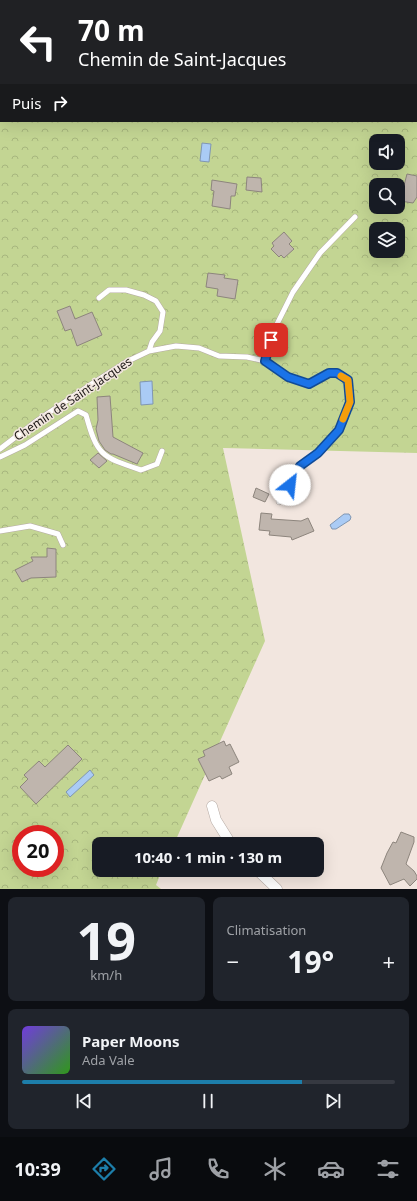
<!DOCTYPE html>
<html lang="fr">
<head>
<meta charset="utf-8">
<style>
	:root { --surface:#171b24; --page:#20242c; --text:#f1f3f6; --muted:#9ea1a6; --line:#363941; --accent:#1d7eaa }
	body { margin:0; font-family:"Noto Sans",sans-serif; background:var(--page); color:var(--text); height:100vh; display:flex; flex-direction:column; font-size:15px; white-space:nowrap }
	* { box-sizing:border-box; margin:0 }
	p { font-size:13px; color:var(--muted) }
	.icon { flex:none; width:22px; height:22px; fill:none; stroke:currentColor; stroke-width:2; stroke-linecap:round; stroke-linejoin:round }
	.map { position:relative; height:889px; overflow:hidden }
	.panel { display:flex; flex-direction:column; gap:8px; padding:8px; background:#0d0f14; flex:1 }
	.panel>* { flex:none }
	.hud { position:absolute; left:0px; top:0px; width:417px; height:122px; box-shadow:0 4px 16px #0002; background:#202124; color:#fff; overflow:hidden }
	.fabs { position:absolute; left:369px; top:134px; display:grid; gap:8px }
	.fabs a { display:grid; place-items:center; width:36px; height:36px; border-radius:8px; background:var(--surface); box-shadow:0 4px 16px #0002; font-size:20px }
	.speed { position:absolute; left:12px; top:825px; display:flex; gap:8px; font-size:20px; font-weight:700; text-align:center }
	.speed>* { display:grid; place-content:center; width:52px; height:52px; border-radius:50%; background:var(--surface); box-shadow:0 4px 16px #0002; line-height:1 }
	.speed .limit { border:6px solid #d22; background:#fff; color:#111 }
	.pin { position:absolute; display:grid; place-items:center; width:34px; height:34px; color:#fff; margin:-17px; border-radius:8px; box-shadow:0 2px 6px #0006 }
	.me { position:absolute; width:44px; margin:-22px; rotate:29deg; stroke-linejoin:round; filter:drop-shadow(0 0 3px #0008) }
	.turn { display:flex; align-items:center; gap:14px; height:84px; padding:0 12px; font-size:18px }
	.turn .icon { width:52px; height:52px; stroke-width:2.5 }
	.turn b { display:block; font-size:28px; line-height:34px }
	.then { display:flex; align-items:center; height:38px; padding:0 12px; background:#0003; gap:8px; font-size:15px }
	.big { font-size:30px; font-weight:700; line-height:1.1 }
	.panel .widget { flex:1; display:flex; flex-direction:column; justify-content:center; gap:6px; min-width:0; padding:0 14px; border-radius:8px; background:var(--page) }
	.panel .dial { align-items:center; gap:0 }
	.dial b { font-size:52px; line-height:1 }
	.song { display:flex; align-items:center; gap:12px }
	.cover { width:48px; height:48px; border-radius:6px; background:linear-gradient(135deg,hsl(260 70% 55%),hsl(110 70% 35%)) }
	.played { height:4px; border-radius:2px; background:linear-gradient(90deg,var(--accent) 75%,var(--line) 75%) }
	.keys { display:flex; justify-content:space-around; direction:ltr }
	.heat { display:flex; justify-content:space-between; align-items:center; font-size:22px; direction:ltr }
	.panel .tiles { flex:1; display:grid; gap:8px; grid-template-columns:1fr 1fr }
	.widget:last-child { grid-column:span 2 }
	.trip { position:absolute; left:92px; top:837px; width:232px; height:40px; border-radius:8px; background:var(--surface); box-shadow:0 4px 16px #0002; font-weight:700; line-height:40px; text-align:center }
	.tab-bar { display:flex; height:64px; justify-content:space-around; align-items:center; background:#090b0e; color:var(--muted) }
	.tab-bar .icon { width:28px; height:28px }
	.tab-bar .on { color:var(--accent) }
	.tab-bar b { font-size:18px; color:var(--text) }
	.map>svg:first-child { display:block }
</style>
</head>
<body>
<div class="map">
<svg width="417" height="889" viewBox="0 0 417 889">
	<defs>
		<pattern id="forest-crowns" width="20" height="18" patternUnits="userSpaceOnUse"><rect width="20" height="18" fill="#c3d593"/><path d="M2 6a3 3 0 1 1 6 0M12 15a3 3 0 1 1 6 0" fill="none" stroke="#a7b67e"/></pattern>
	</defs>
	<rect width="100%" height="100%" fill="#f2e6df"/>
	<path fill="url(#forest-crowns)" fill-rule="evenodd" d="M8,0H417V453L223,448L265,641L174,844H99V870H162L156,885L161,889H0V7L1,121H416V1H8ZM376,141H398V163H376ZM376,185H398V207H376ZM376,229H398V251H376ZM21,834H55V868H21Z"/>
	<path fill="#aacbf5" stroke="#8096b2" d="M202,143L211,144L209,162L200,161Z
		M152,381L153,404L141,405L140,382Z
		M344,514H349L351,517L350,520L336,529H332L330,525Z
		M90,770L94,775L70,797L66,792Z"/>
	<path fill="#bfb5ad" stroke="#8d857d" d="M407,174L417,176V197L413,203L400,201Z
		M247,177L261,178L262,192L246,190Z
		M212,180L237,184L235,196H231L230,209L212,206L214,191L211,190Z
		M284,232L292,241L289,244L294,249L284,258L281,255L279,257L271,249L274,246L272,243Z
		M208,273L225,275L224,278L238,280L235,299L217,296L218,289L206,287Z
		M70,306L75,319L92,312L102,335L77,346L71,329L65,331L57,311Z
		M110,396L113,437L143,453L137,464L113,454H111L105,450L99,441L96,429L98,420L97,397Z
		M98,453L107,461L99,468L90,460Z
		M256,488L269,494L265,502L253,497Z
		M261,513L272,514L271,519L301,521L308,518L314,531L292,540L291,537L269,535L270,531L259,530Z
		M47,548L56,549V577L31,578L22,582L15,570L33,561L31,557H47Z
		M224,741L226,746L230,744L239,762L229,767L232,774L222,779L220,776L209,781L198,759L205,756L203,751Z
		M68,745L82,759L36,804L20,787L28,779L24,775L39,761L45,767Z
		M401,832L414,837V842L406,864L414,871L417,876V879L410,886L404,879L390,885L381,868L387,853L393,842L396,843Z"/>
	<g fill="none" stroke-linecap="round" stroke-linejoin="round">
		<defs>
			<path id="lane" d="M99,298L109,290H126L144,295L156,301L163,312L160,331L152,342L149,351
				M265,361L274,330L293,292L320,253L355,217
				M0,449L38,420L93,383L126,362L149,351L176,346L199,348L219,356L247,357L265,361L288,377L309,384L329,373H337L348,380L350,402L339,430L318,453L300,466L279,502
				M0,457L25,445L78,411L86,415C97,455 101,457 141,470L157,464L162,451
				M0,531L30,526L58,534L63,545"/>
			<path id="street" d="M212,806L216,820L231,844
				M257,870L277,889"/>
		</defs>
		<use href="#lane" stroke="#b6aba5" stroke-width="6"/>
		<use href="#street" stroke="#b6aba5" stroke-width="11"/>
		<use href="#lane" stroke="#fff" stroke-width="5"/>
		<use href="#street" stroke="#fff" stroke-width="10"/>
	</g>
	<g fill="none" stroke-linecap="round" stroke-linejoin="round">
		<defs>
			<path id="route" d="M271,340L265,361L288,377L309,384L329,373H337L348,380L350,402L339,430L318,453L300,466L290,485"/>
		</defs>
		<use href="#route" stroke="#114b97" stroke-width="10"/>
		<use href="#route" stroke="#1a73e8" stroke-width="7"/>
		<path stroke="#f59e0b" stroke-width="7" d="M341,376L348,380L350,402L343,419"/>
	</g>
	<g text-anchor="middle" stroke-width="3" stroke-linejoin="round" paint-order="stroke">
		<g font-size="12" fill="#1d1917" stroke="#f2e6df">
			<text transform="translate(73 399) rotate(-34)" y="4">Chemin de Saint-Jacques</text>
		</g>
	</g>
</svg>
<div class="fabs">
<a><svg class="icon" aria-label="sound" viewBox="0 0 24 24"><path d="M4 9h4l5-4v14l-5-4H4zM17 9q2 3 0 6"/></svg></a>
<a><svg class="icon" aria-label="search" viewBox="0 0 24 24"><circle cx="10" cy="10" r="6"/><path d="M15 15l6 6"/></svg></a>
<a><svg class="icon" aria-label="layers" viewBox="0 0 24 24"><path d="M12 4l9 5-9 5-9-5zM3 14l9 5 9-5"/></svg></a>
</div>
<div class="speed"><div class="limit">20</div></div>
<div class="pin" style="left:271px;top:340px;background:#d93025"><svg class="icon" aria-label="arrive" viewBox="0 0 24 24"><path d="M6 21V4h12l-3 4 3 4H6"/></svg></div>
<svg class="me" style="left:290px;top:485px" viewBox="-20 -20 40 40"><circle r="19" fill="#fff"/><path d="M0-13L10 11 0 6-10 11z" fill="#1a73e8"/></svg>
<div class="trip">10:40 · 1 min · 130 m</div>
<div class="hud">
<div class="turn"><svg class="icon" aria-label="left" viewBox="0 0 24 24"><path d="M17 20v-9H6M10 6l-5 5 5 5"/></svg><div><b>70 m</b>Chemin de Saint-Jacques</div></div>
<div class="then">Puis<svg class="icon" aria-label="right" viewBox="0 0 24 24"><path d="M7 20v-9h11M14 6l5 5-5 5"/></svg></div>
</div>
</div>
<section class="panel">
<div class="tiles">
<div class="widget dial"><b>19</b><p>km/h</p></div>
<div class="widget"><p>Climatisation</p>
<div class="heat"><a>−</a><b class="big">19°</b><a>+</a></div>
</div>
<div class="widget">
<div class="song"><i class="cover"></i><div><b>Paper Moons</b><p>Ada Vale</p></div></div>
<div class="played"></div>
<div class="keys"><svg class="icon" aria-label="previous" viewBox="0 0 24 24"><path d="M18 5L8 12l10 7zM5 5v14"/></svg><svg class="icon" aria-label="pause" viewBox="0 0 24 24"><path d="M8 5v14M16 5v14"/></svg><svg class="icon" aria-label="next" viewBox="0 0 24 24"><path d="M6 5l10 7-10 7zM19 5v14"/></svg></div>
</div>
</div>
</section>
<nav class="tab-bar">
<b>10:39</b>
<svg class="icon on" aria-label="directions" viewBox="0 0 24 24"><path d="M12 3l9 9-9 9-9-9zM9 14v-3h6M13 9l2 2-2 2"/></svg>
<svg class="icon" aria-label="music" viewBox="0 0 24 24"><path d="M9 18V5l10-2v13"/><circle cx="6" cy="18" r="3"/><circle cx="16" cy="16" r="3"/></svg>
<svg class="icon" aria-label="phone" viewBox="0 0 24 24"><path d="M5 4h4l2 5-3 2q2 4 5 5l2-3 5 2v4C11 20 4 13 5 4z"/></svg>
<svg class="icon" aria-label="climate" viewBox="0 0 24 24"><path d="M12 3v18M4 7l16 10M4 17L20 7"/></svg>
<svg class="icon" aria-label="car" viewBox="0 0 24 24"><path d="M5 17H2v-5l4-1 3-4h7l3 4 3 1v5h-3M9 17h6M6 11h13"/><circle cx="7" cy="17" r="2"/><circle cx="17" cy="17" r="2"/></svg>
<svg class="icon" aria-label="filters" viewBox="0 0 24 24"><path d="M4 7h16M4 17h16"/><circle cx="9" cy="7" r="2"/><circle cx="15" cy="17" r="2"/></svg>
</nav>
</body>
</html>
